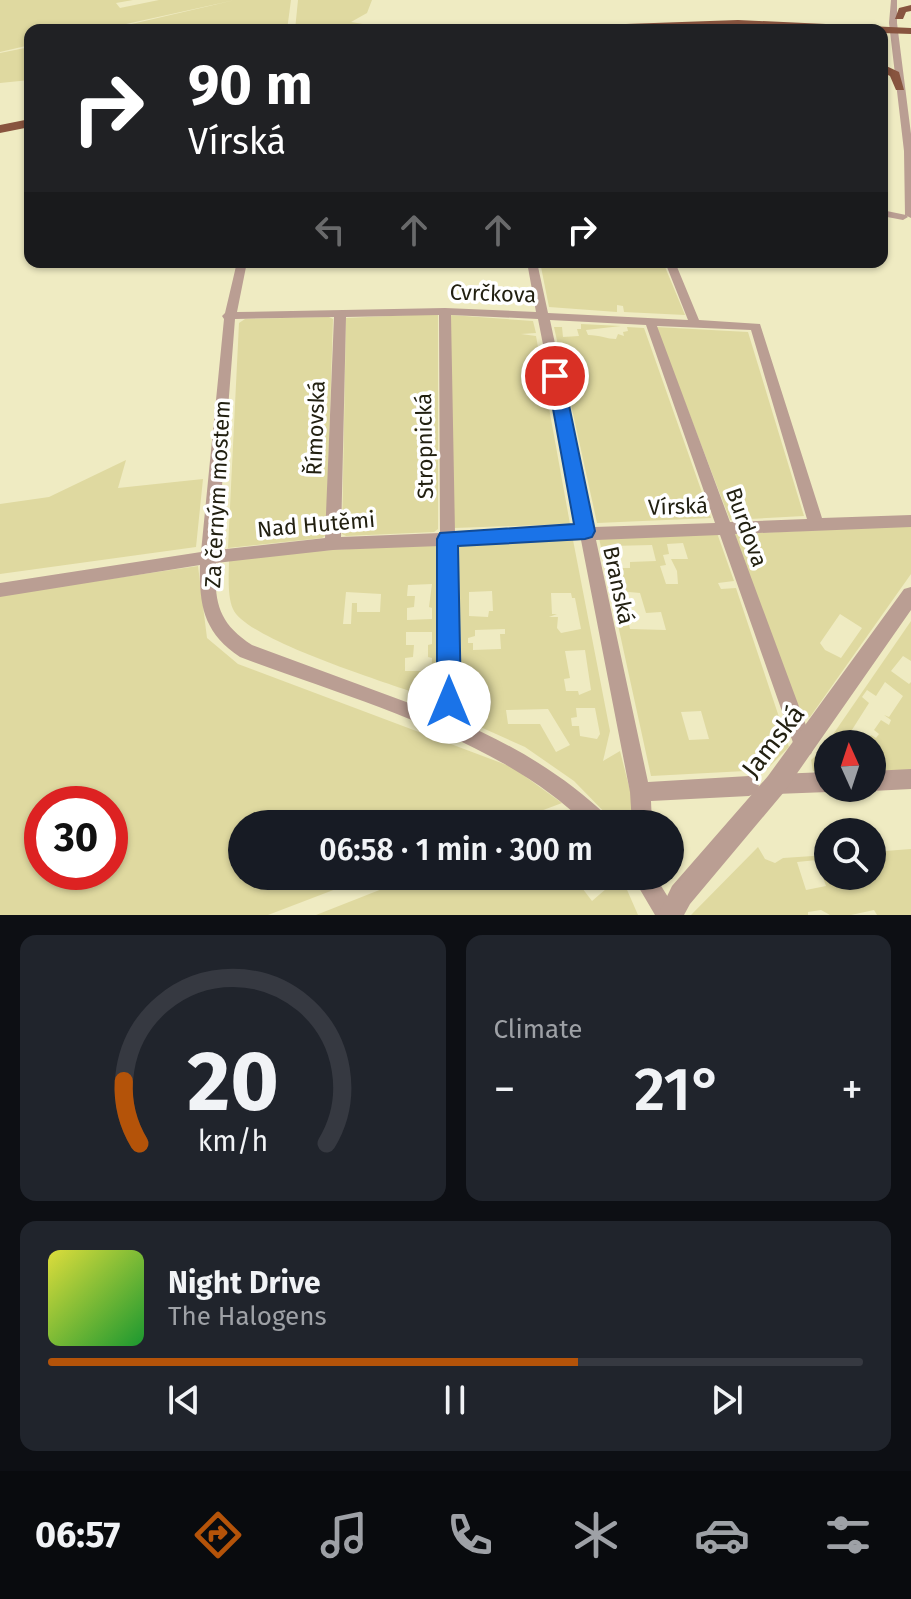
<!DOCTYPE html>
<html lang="en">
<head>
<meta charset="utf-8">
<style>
	:root { --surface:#171b24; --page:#20242c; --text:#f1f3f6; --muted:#9ea1a6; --line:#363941; --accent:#b45309 }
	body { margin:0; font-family:"Fira Sans",sans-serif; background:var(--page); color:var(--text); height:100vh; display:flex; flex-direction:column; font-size:30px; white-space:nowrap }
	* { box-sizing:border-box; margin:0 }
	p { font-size:26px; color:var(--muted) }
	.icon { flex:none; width:44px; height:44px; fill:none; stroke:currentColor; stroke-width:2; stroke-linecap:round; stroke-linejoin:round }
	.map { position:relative; height:915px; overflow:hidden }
	.details { display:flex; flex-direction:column; gap:20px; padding:20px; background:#0d0f14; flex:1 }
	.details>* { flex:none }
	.top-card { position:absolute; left:24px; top:24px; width:864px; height:244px; border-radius:16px; box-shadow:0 2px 6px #0004; background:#202124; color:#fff; overflow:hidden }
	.needle { width:52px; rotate:357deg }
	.fabs { position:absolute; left:814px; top:730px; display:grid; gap:16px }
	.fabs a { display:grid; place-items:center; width:72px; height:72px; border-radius:50%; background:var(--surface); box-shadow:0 2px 6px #0004; font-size:40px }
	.speed { position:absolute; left:24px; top:786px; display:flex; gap:16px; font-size:40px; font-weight:700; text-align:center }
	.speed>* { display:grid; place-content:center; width:104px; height:104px; border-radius:50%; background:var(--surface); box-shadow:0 2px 6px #0004; line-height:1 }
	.speed .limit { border:12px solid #d22; background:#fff; color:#111 }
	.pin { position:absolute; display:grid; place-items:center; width:68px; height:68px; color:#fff; margin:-34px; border:4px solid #fff; border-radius:50%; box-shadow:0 2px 8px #0007 }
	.me { position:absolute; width:88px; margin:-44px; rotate:0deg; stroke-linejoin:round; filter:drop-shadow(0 0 6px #0008) }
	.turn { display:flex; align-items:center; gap:28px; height:168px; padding:0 32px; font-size:36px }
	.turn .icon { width:104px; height:104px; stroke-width:2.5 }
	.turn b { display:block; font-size:56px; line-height:68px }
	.lanes { display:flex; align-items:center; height:76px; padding:0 32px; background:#0003; justify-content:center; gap:40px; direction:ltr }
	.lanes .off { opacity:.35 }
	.big { font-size:60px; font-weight:600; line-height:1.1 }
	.details .card { flex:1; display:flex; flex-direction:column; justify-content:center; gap:12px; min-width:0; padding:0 28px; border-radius:16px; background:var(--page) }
	.details .dial { align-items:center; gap:0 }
	.dial svg { height:208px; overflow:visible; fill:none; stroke:var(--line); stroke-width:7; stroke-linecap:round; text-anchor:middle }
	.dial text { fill:var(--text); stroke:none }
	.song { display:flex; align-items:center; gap:24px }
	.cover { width:96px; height:96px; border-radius:12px; background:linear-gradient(135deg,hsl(60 70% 55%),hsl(130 70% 35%)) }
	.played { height:8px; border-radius:4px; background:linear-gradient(90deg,var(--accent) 65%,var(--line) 65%) }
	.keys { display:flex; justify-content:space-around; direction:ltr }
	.heat { display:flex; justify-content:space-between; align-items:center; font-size:44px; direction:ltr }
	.details .tiles { flex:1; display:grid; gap:20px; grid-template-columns:1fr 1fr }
	.card:last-child { grid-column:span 2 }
	.trip { position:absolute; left:228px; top:810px; width:456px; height:80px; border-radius:40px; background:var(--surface); box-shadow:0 2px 6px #0004; font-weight:600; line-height:80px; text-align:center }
	.tabs { display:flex; height:128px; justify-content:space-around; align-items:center; background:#090b0e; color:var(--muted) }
	.tabs .icon { width:56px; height:56px }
	.tabs .selected { color:var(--accent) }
	.tabs b { font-size:36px; color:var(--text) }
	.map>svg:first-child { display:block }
</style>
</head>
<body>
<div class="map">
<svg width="911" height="915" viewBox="0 0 911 915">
	<rect width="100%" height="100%" fill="#efebc2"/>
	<path fill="#dfd9a0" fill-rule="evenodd" d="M0,0H133L116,3L120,8L159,0H291L287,30H106L235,0L99,30H30V45L0,52Z
		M298,0H372L367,13L351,22L363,24L336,30H295Z
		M30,47V80L0,83V53Z
		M540,262H547L548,266H557V262H604L605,265L663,262L685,315L624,312L623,306L617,305V312L549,307Z
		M434,314L438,315V529L434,532L346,536L342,534L346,318Z
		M450,315L533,321L536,333L521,334L536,336L570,524L454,528Z
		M329,317L333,319L326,535L322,538L228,548L239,323L245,319Z
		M581,324L621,326L586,330L588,335C600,335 607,339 616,339L618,334L624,336L623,332L628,331L627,327L644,328L711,518L597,523L554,327H562L563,337L579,336L577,329H581Z
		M656,327L748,332L804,516L730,520Z
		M126,460L118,488L203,479L196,547L0,574V504L49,497Z
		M911,526V574L810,717L801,715L732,534ZM840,614L862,628L841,658L825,650L820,643Z
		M717,533L734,581L718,583L721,589L736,588L789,747L766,770L651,776L599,538ZM683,543L688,559H671L677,571L678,584H666L660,566L666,565L663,555L669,554L667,544ZM652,545L656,561L630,562V568H616L611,546ZM629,592L640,593L646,613L661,612L666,630L630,629L625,608L621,605L624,604L622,594ZM701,711L709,739L689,740L681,712Z
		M573,540L610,731L603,761L620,751L633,802L631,824H616L574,781L525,747L458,717L456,544ZM492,591L493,611H489L488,617L469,616V592ZM551,593H571L572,598H575L581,629L561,633L557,628L558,617H549L557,614H552ZM505,629V634H500L501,649L473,650V643H468V638L475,636V630ZM585,650L591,690L579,695L578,691H566L564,679L570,678L565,651ZM576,708H595L600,734L597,739L580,736L579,726H572L571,718L577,717ZM548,709L570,745L556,752L540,724H508L506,710Z
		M434,544L438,547V696L427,697C391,684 246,640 233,609C227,596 229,574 229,560L282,553ZM432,584L429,607L432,608V619L407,620V608L414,607L415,596H407L408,585ZM346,592L381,594L380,612H357V603H352L351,624H343ZM406,632H432V644L428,645V657L432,658L431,684H421V671H405V658L413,657L414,645H406Z
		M198,566L207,638L238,664L512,767L562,803L506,824H242V876H370L268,915H0V595ZM42,804H110V872H42Z
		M911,621V661L903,656L891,671L909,684L911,682V773H872L873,745L868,740L871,735L876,738L879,734L874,730L881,720L889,725L891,720L884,715L889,717L903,696L885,682L876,696L867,690L862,697L869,703L843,744H828V774L813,771L811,760L823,749Z
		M758,847L765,859L775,863L783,858L828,855V876H872V852L911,849V915H877L874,910L851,915H830L821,910L808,912V915H691ZM817,860L826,886L806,890L797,862Z
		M415,876H573L592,901L621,876L638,915H316Z"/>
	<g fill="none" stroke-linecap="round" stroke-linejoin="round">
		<path fill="#ba9e93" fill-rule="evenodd" d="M882,210L906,215L908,217L903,220L882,216Z
			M237,262H247L237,312L445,308L536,312L527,262H537L548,313L688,320L665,262H675L699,320L760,324L822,518L911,515V527L735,534L814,747L811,754L804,757L797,754L720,535L596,540L648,782L749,776L756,779L759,786L756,793L749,796L651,801L652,824H632L630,792L581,540L455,545L458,702L453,719C511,744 562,773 608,817L611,824H586C498,738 354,700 240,657C204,633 199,606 200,565L0,597V583L201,552L224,319L222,316L225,313ZM439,315L440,533L341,537L346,317ZM451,315L538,319L579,528L455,533ZM334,317L325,538L217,550L235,319ZM550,320L646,325L715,523L594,527ZM657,326L751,330L807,519L730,522ZM440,546V702L436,713L252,645C218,623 214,602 216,563L333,550Z
			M911,769V789L872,791L865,788H872V771Z
			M828,772V788H835L828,792L776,794L769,791L766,784L769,777L776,774Z
			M632,876H655L679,915H655Z"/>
		<path fill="#ba9e93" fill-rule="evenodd" d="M891,0H897V23L911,134V218L905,215L904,151L889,23Z
			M911,587V610L784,792L690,904L684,915H658L672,886L768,776L904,589Z"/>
		<path fill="#88543f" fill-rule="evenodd" d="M911,5V11L906,12L903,19H895L899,8Z
			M738,20L911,28V34L882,33V30L738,26L537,30L542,27Z
			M882,64L899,72L904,90H896L890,76L882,72Z
			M30,119V127L0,133V125Z"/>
	</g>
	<path fill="#1a73e8" stroke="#114b97" stroke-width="2" d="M555,371L563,376L595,531L592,537L585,539L458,546L461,702L457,710L449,714L440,710L437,702V539L440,533L574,524L547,376Z"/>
	<g text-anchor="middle" stroke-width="7" stroke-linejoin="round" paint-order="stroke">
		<g font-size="22" fill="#222011" stroke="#fff">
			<text transform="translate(493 293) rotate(2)" y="8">Cvrčkova</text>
			<text transform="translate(315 428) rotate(-88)" y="8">Římovská</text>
			<text transform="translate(424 446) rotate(-91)" y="8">Stropnická</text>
			<text transform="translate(217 494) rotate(-87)" y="8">Za černým mostem</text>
			<text transform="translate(678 506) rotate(-2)" y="8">Vírská</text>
			<text transform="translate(316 524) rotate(-5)" y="8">Nad Hutěmi</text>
			<text transform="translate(747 527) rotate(70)" y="8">Burdova</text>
			<text transform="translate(619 585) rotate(78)" y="8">Branská</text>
		</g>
		<g font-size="26" fill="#222011" stroke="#fff">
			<text transform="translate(773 741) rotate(-52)" y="9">Jamská</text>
		</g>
	</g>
</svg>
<div class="fabs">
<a><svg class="needle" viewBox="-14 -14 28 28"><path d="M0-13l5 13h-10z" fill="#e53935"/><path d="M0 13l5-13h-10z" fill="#9ea1a6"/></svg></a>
<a><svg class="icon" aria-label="search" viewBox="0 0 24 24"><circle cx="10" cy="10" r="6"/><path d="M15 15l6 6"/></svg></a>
</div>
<div class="speed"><div class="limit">30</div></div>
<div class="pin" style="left:555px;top:376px;background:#d93025"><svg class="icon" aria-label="arrive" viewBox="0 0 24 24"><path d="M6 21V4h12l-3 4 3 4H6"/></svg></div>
<svg class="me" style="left:449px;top:702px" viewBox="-20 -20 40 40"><circle r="19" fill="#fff"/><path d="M0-13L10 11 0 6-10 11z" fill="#1a73e8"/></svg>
<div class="trip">06:58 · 1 min · 300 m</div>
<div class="top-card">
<div class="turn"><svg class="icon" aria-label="right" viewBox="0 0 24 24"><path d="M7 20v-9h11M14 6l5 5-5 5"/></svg><div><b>90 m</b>Vírská</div></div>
<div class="lanes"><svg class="icon off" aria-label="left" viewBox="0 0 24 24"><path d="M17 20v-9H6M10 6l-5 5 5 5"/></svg><svg class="icon off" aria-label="ahead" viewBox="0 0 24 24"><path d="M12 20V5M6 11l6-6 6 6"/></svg><svg class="icon off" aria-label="ahead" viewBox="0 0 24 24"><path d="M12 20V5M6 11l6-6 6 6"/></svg><svg class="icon" aria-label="right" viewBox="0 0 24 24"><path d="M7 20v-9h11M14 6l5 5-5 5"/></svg></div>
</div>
</div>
<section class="details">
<div class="tiles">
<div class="card dial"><svg viewBox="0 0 100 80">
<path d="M14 69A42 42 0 1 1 86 69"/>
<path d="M14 69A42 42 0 0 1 8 45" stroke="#b45309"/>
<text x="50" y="56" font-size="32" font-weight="700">20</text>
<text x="50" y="72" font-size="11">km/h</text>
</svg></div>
<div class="card"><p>Climate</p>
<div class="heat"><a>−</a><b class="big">21°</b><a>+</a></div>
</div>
<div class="card">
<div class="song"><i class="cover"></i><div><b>Night Drive</b><p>The Halogens</p></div></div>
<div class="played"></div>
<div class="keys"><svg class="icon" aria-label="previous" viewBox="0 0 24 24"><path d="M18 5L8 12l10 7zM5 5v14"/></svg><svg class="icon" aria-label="pause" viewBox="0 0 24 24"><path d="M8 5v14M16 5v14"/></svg><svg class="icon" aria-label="next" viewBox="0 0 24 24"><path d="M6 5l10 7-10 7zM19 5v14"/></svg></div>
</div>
</div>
</section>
<nav class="tabs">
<b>06:57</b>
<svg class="icon selected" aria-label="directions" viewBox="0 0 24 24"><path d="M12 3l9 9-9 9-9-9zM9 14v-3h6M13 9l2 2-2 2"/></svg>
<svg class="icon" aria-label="music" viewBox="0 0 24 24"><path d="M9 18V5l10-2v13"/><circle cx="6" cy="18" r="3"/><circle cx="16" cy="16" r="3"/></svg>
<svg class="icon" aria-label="phone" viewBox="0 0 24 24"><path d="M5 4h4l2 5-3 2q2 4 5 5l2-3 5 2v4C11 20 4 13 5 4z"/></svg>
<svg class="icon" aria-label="climate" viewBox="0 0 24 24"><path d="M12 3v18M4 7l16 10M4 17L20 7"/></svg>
<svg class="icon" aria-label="car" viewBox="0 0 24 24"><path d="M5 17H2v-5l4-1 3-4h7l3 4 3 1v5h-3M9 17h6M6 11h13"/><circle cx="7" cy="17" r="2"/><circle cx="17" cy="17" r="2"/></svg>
<svg class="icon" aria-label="filters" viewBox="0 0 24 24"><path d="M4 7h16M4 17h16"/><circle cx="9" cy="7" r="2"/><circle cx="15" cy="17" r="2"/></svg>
</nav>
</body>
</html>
